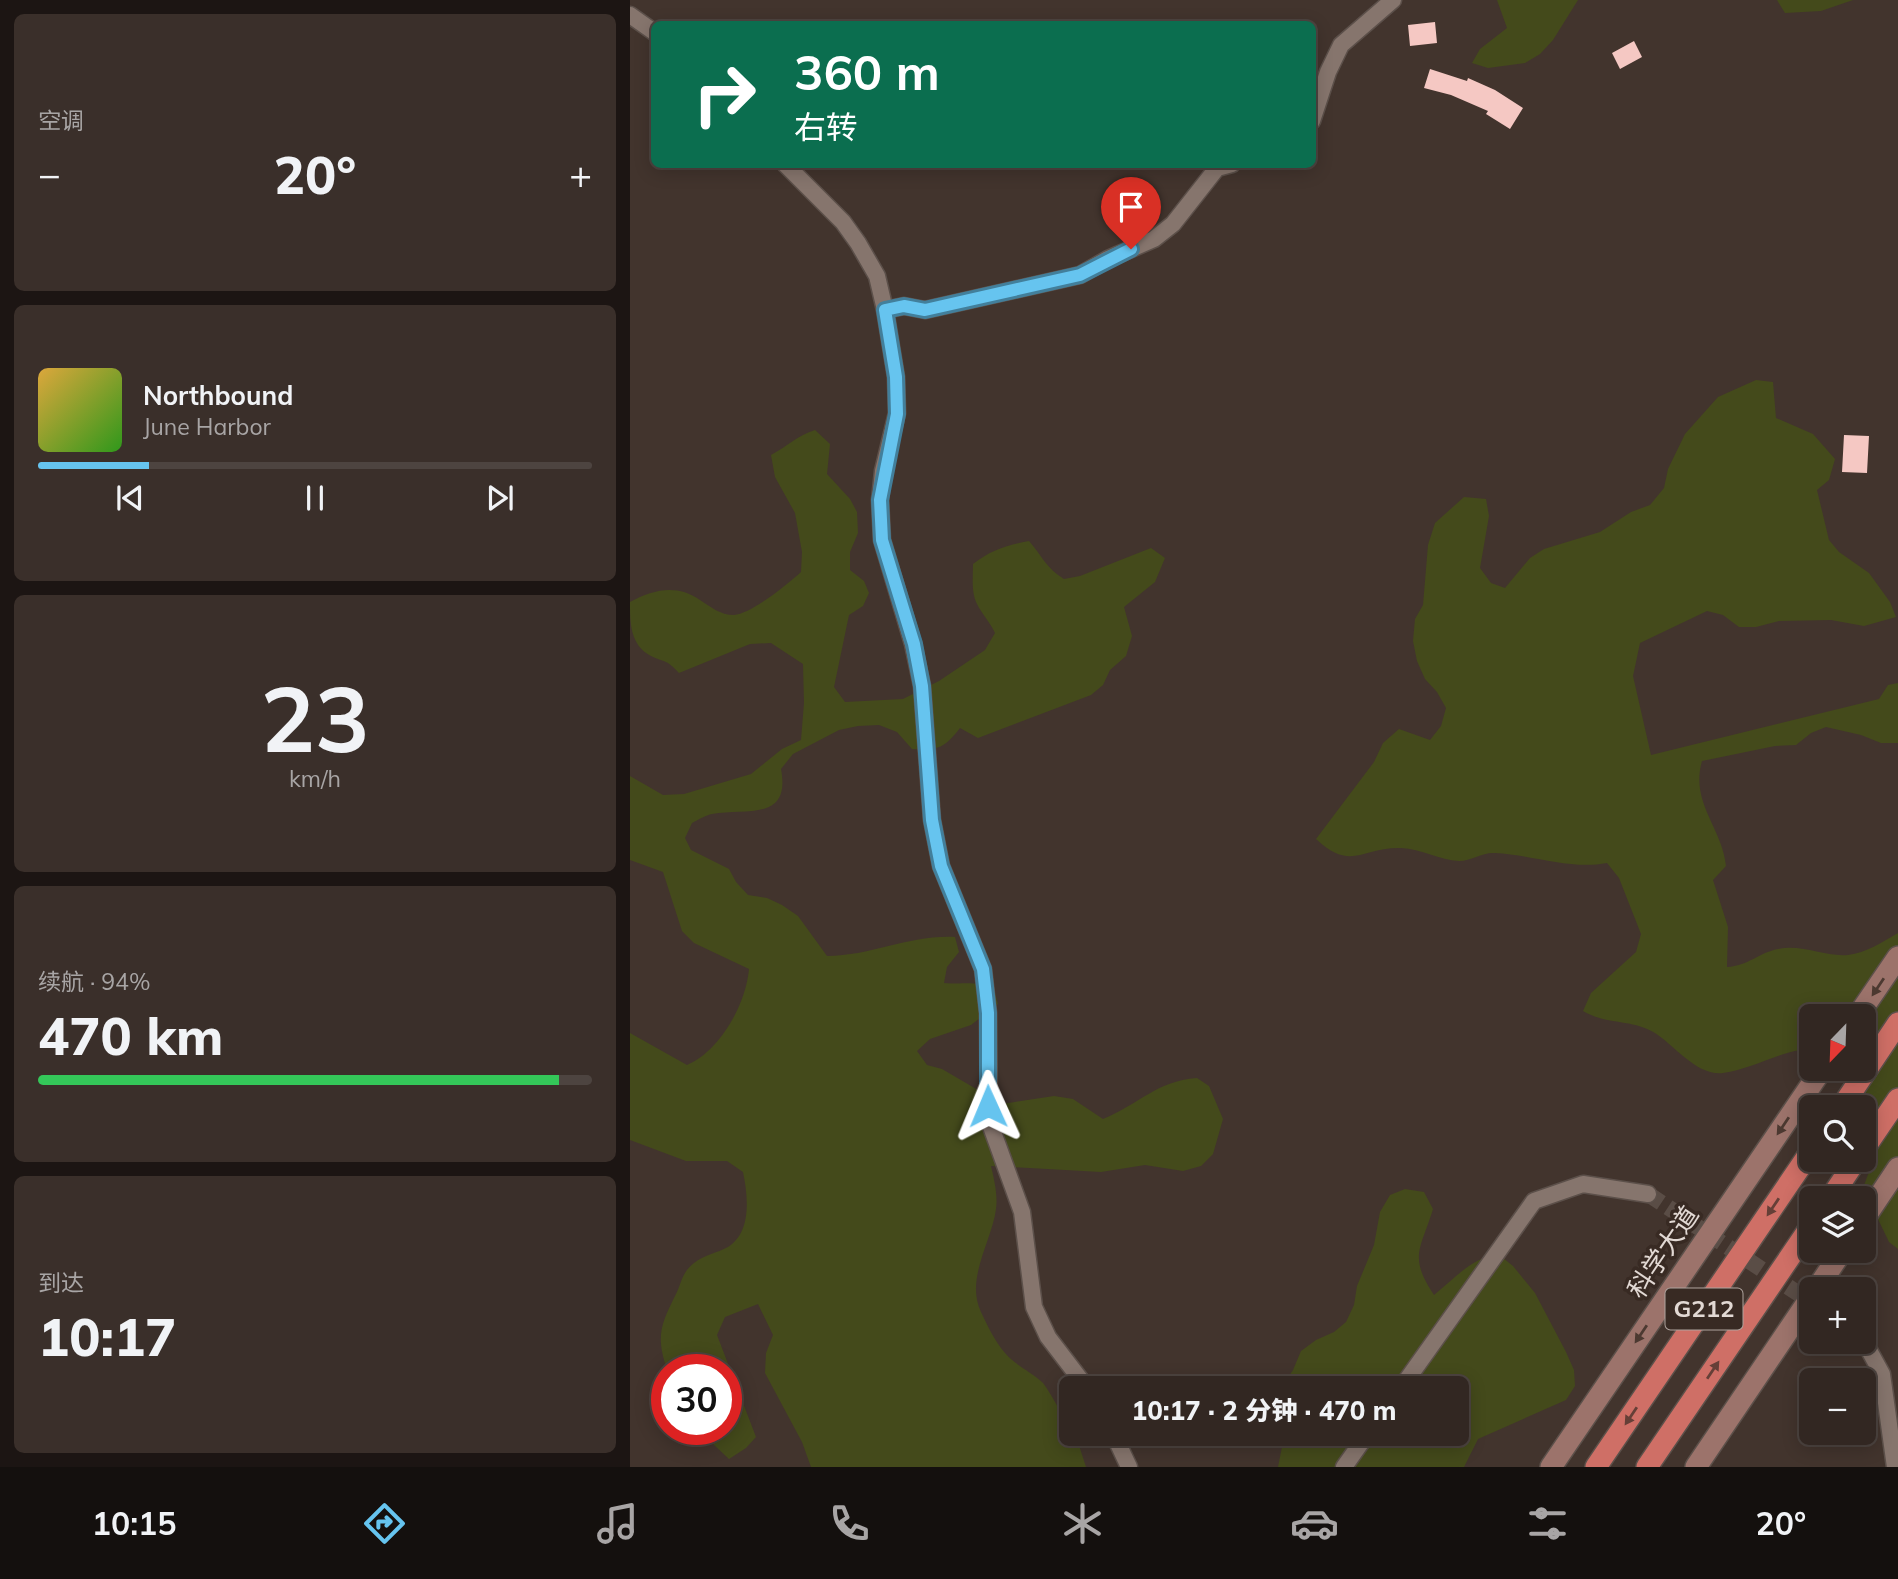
<!DOCTYPE html>
<html lang="zh">
<head>
<meta charset="utf-8">
<style>
	:root { --surface:#322722; --page:#3a2f2a; --text:#f1f3f6; --muted:#a8a5a5; --line:#4d4440; --accent:#66c4ef }
	body { margin:0; font-family:Mulish,"Noto Sans SC",sans-serif; background:var(--page); color:var(--text); height:100vh; display:flex; flex-direction:column; font-size:26px; white-space:nowrap }
	* { box-sizing:border-box; margin:0 }
	p { font-size:23px; color:var(--muted) }
	.icon { flex:none; width:38px; height:38px; fill:none; stroke:currentColor; stroke-width:2; stroke-linecap:round; stroke-linejoin:round }
	.map { position:relative; flex:1; overflow:hidden }
	.drawer { display:flex; flex-direction:column; gap:14px; padding:14px; background:#1c1513; width:630px }
	.drawer>* { flex:none }
	.top-card { position:absolute; left:21px; top:21px; width:665px; height:147px; border-radius:10px; box-shadow:0 4px 18px #0003,0 0 0 2px var(--line); background:#0b6e4f; color:#fff; overflow:hidden }
	.needle { width:46px; rotate:203deg }
	.fabs { position:absolute; left:1169px; top:1004px; display:grid; gap:14px }
	.fabs a { display:grid; place-items:center; width:77px; height:77px; border-radius:10px; background:var(--surface); box-shadow:0 4px 18px #0003,0 0 0 2px var(--line); font-size:35px }
	.speed { position:absolute; left:21px; top:1354px; display:flex; gap:14px; font-size:35px; font-weight:700; text-align:center }
	.speed>* { display:grid; place-content:center; width:91px; height:91px; border-radius:50%; background:var(--surface); box-shadow:0 4px 18px #0003,0 0 0 2px var(--line); line-height:1 }
	.speed .limit { border:10px solid #d22; background:#fff; color:#111 }
	.pin { position:absolute; display:grid; place-items:center; width:60px; height:60px; color:#fff; margin:-72px -30px; border-radius:50% 50% 50% 0; rotate:-45deg; box-shadow:0 0 7px #0007 }
	.pin .icon { rotate:45deg }
	.me { position:absolute; width:77px; margin:-38px; rotate:359deg; stroke-linejoin:round; filter:drop-shadow(0 0 5px #0008) }
	.turn { display:flex; align-items:center; gap:24px; height:147px; padding:0 28px; font-size:32px }
	.turn .icon { width:91px; height:91px; stroke-width:2.5 }
	.turn b { display:block; font-size:49px; line-height:60px }
	.big { font-size:52px; font-weight:800; line-height:1.1 }
	.drawer .widget { flex:1; display:flex; flex-direction:column; justify-content:center; gap:10px; min-width:0; padding:0 24px; border-radius:10px; background:var(--page) }
	.drawer .dial { align-items:center; gap:0 }
	.dial b { font-size:91px; line-height:1 }
	.song { display:flex; align-items:center; gap:21px }
	.cover { width:84px; height:84px; border-radius:10px; background:linear-gradient(135deg,hsl(40 70% 55%),hsl(110 70% 35%)) }
	.played { height:7px; border-radius:4px; background:linear-gradient(90deg,var(--accent) 20%,var(--line) 20%) }
	.keys { display:flex; justify-content:space-around; direction:ltr }
	.heat { display:flex; justify-content:space-between; align-items:center; font-size:38px; direction:ltr }
	.charge { height:10px; border-radius:5px; background:linear-gradient(90deg,#34c759 94%,var(--line) 0) }
	.trip { position:absolute; left:429px; top:1376px; width:410px; height:70px; border-radius:10px; background:var(--surface); box-shadow:0 4px 18px #0003,0 0 0 2px var(--line); font-weight:800; line-height:70px; text-align:center }
	.menu { display:flex; height:112px; justify-content:space-around; align-items:center; background:#14100e; color:var(--muted) }
	.menu .icon { width:49px; height:49px }
	.menu .active { color:var(--accent) }
	.menu b { font-size:32px; color:var(--text) }
	main { display:flex; flex:1; min-height:0 }
	.map>svg:first-child { display:block }
</style>
</head>
<body>
<main>
<section class="drawer">
<div class="widget"><p>空调</p>
<div class="heat"><a>−</a><b class="big">20°</b><a>+</a></div>
</div>
<div class="widget">
<div class="song"><i class="cover"></i><div><b>Northbound</b><p>June Harbor</p></div></div>
<div class="played"></div>
<div class="keys"><svg class="icon" aria-label="previous" viewBox="0 0 24 24"><path d="M18 5L8 12l10 7zM5 5v14"/></svg><svg class="icon" aria-label="pause" viewBox="0 0 24 24"><path d="M8 5v14M16 5v14"/></svg><svg class="icon" aria-label="next" viewBox="0 0 24 24"><path d="M6 5l10 7-10 7zM19 5v14"/></svg></div>
</div>
<div class="widget dial"><b>23</b><p>km/h</p></div>
<div class="widget"><p>续航 · 94%</p><b class="big">470 km</b><div class="charge"></div></div>
<div class="widget"><p>到达</p><b class="big">10:17</b></div>
</section>
<div class="map">
<svg width="1268" height="1467" viewBox="0 0 1268 1467">
	<rect width="100%" height="100%" fill="#42342d"/>
	<path fill="#444a1b" d="M867,0H948L923,40L910,54L895,63L858,68L842,63L850,49L877,28Z
		M1147,0H1223L1191,11L1155,13Z
		M1126,380L1143,382L1146,418L1183,434L1205,459L1199,480L1187,490L1199,540L1209,552L1239,573L1260,602L1266,617L1234,626L1201,620L1149,621L1126,627H1109L1093,615L1077,611L1010,643L1003,676L1021,755L1249,699L1258,685L1268,683V743H1251L1231,735L1196,727L1181,733L1166,745L1145,746L1072,761C1060,803 1092,827 1096,866L1083,880L1098,927L1097,967C1118,966 1128,953 1148,949C1173,944 1194,957 1218,955C1236,953 1252,942 1268,933V1249L1259,1242L1233,1188L1247,1150L1237,1113V1095L1230,1080L1216,1069H1234V1017H1181V1049C1154,1049 1124,1069 1093,1073C1067,1076 1045,1046 1025,1033C1003,1019 976,1025 953,1011L961,993L1006,952L1011,934L989,878L977,863C941,870 903,855 865,853C853,852 841,861 829,861C810,860 791,849 771,848C732,847 721,872 686,839L744,762L753,743L769,729L800,740L811,726L816,708L807,692L795,679L787,661L783,641L785,619L793,605L798,545L805,523L834,497L856,499L859,516L850,568L861,583L875,588L900,558L914,549L970,532L1001,512L1020,505L1034,488L1038,469L1055,434L1088,397Z
		M185,430L200,444L197,474L220,499L227,512L228,533L220,552V570L234,581L239,593L233,606L219,615L204,687L215,702L273,699L309,681L355,650L365,633C360,622 352,614 347,604C341,592 343,577 343,564C361,550 377,545 399,541C412,556 417,569 434,579L450,576L521,548L535,558L525,582L494,607L502,636L496,656L480,670L473,685L461,695L348,738L330,728C314,749 308,750 282,749L267,732L249,725L228,726L209,730L163,754L151,769C161,822 116,808 82,814C76,815 68,820 62,823L55,838L61,850L99,869L106,882L118,895L137,898L152,905L168,916L197,956C242,956 278,935 325,937L329,952L317,967L314,983C336,985 342,980 364,989L368,1004L341,1025L300,1039L287,1051L297,1065L312,1069L372,1104L424,1096L443,1099L473,1119C508,1105 526,1081 567,1078L579,1086L593,1119L583,1154L571,1166L553,1171L515,1165L471,1172L361,1166C364,1179 368,1195 366,1209C362,1241 335,1279 351,1312C358,1327 365,1341 375,1353C386,1366 402,1372 413,1383C417,1387 441,1429 441,1433H445L456,1467H181L172,1442L135,1373L136,1353L143,1335L128,1304L95,1317L87,1335L126,1437L116,1448L99,1459L68,1430H96V1370H37C26,1336 30,1326 46,1294C52,1282 52,1272 64,1263C74,1255 87,1253 98,1247C122,1232 118,1196 113,1172L97,1161H56L0,1140V1033L57,1065C90,1051 116,1004 119,969L64,943L52,931L33,872L0,860V776L33,795L54,794L121,774L152,749L171,740L174,703L173,664L141,643L120,644L49,673C36,659 36,663 21,656C0,645 0,623 0,602C24,589 47,584 70,600C81,607 90,615 104,615C121,614 158,584 171,572L172,552L165,513L145,477L141,455C158,446 166,436 185,430Z
		M775,1189L794,1192L803,1209C791,1249 778,1256 804,1295C825,1278 840,1259 868,1254L883,1266L905,1293L936,1352L944,1370L945,1386L936,1400L848,1439L834,1467H648L653,1442L650,1433H826V1388H651L663,1370L671,1351L686,1340L704,1332L716,1322L724,1305L727,1286L744,1245L750,1212L760,1195Z"/>
	<path fill="#f5c8c3" d="M805,22L807,43L780,46L778,25Z
		M1004,41L1012,57L990,69L982,53Z
		M800,69L837,81L838,78L865,90L893,108L880,129L856,114L858,111L821,95L794,88Z
		M1214,435L1239,436L1237,473L1212,472Z"/>
	<g fill="none" stroke-linecap="round" stroke-linejoin="round">
		<path stroke="#5a4d46" stroke-width="16" stroke-dasharray="16 8" stroke-linecap="butt" d="M1018,1194L1181,1302"/>
		<defs>
			<path id="street" d="M0,15L24,32
				M682,121L698,72L711,45L763,0
				M155,164L213,222L228,243L247,276L255,310L266,377L267,413L253,471L250,500L252,540L283,644L292,686L302,820L311,866L353,969L358,1013L359,1121L392,1212L404,1307L418,1337L457,1388
				M255,310L274,306L295,310L450,275L478,259L524,239L543,224L587,168L602,164
				M1234,1341L1252,1374L1265,1467
				M771,1388L904,1201L953,1184L1018,1194
				M483,1433L499,1467
				M714,1467L738,1433"/>
			<path id="secondary" d="M1227,1017L1268,957
				M1234,1219L1268,1168
				M1186,1290L1212,1251
				M921,1467L1192,1069
				M1066,1467L1181,1297"/>
			<path id="highway" d="M1211,1108L1268,1023
				M1234,1149L1268,1099
				M1200,1199L1226,1160
				M966,1467L1181,1151
				M1017,1467L1181,1226"/>
		</defs>
		<use href="#street" stroke="#5c504a" stroke-width="19"/>
		<use href="#secondary" stroke="#5c504a" stroke-width="24"/>
		<use href="#highway" stroke="#5c504a" stroke-width="24"/>
		<use href="#street" stroke="#86756d" stroke-width="16"/>
		<use href="#secondary" stroke="#9c736b" stroke-width="21"/>
		<use href="#highway" stroke="#cf6f66" stroke-width="21"/>
	</g>
	<defs><path id="oneway-solid" d="M-6-.8H1V-3.2L6.5 0L1 3.2V.8H-6Z" transform="scale(1.75)"/></defs>
	<g fill="#4c3931">
		<use href="#oneway-solid" transform="translate(1248 987) rotate(124)"/>
		<use href="#oneway-solid" transform="translate(1153 1126) rotate(124)"/>
		<use href="#oneway-solid" transform="translate(1011 1334) rotate(124)"/>
	</g>
	<g fill="#653f37">
		<use href="#oneway-solid" transform="translate(1143 1207) rotate(124)"/>
		<use href="#oneway-solid" transform="translate(1083 1370) rotate(-56)"/>
		<use href="#oneway-solid" transform="translate(1001 1416) rotate(124)"/>
	</g>
	<g fill="none" stroke-linecap="round" stroke-linejoin="round">
		<defs>
			<path id="route" d="M358,1106V1013L353,969L311,866L302,820L292,686L284,644L252,540L250,500L267,414L266,377L255,310L274,306L295,310L450,275L501,249"/>
		</defs>
		<use href="#route" stroke="#427f9b" stroke-width="18"/>
		<use href="#route" stroke="#66c4ef" stroke-width="12"/>
	</g>
	<g text-anchor="middle" stroke-width="7" stroke-linejoin="round" paint-order="stroke">
		<rect fill="#382a23" stroke="#afa49f" stroke-width="2" x="1035.5" y="1288.5" width="77" height="41" rx="5"/>
		<g font-size="24" font-weight="bold" fill="#e2d9d4">
			<text x="1074" y="1317">G212</text>
		</g>
		<g font-size="26" fill="#e2d9d4" stroke="#382a23">
			<text transform="translate(1033 1252) rotate(-56)" y="9">科学大道</text>
		</g>
	</g>
</svg>
<div class="fabs">
<a><svg class="needle" viewBox="-14 -14 28 28"><path d="M0-13l5 13h-10z" fill="#e53935"/><path d="M0 13l5-13h-10z" fill="#a8a5a5"/></svg></a>
<a><svg class="icon" aria-label="search" viewBox="0 0 24 24"><circle cx="10" cy="10" r="6"/><path d="M15 15l6 6"/></svg></a>
<a><svg class="icon" aria-label="layers" viewBox="0 0 24 24"><path d="M12 4l9 5-9 5-9-5zM3 14l9 5 9-5"/></svg></a>
<a>+</a>
<a>−</a>
</div>
<div class="speed"><div class="limit">30</div></div>
<div class="pin" style="left:501px;top:249px;background:#d93025"><svg class="icon" aria-label="arrive" viewBox="0 0 24 24"><path d="M6 21V4h12l-3 4 3 4H6"/></svg></div>
<svg class="me" style="left:358px;top:1106px" viewBox="-20 -20 40 40"><path d="M0-17L14 15 0 8-14 15z" fill="#66c4ef" stroke="#fff" stroke-width="4"/></svg>
<div class="trip">10:17 · 2 分钟 · 470 m</div>
<div class="top-card">
<div class="turn"><svg class="icon" aria-label="right" viewBox="0 0 24 24"><path d="M7 20v-9h11M14 6l5 5-5 5"/></svg><div><b>360 m</b>右转</div></div>
</div>
</div>
</main>
<nav class="menu">
<b>10:15</b>
<svg class="icon active" aria-label="directions" viewBox="0 0 24 24"><path d="M12 3l9 9-9 9-9-9zM9 14v-3h6M13 9l2 2-2 2"/></svg>
<svg class="icon" aria-label="music" viewBox="0 0 24 24"><path d="M9 18V5l10-2v13"/><circle cx="6" cy="18" r="3"/><circle cx="16" cy="16" r="3"/></svg>
<svg class="icon" aria-label="phone" viewBox="0 0 24 24"><path d="M5 4h4l2 5-3 2q2 4 5 5l2-3 5 2v4C11 20 4 13 5 4z"/></svg>
<svg class="icon" aria-label="climate" viewBox="0 0 24 24"><path d="M12 3v18M4 7l16 10M4 17L20 7"/></svg>
<svg class="icon" aria-label="car" viewBox="0 0 24 24"><path d="M5 17H2v-5l4-1 3-4h7l3 4 3 1v5h-3M9 17h6M6 11h13"/><circle cx="7" cy="17" r="2"/><circle cx="17" cy="17" r="2"/></svg>
<svg class="icon" aria-label="filters" viewBox="0 0 24 24"><path d="M4 7h16M4 17h16"/><circle cx="9" cy="7" r="2"/><circle cx="15" cy="17" r="2"/></svg>
<b>20°</b>
</nav>
</body>
</html>
